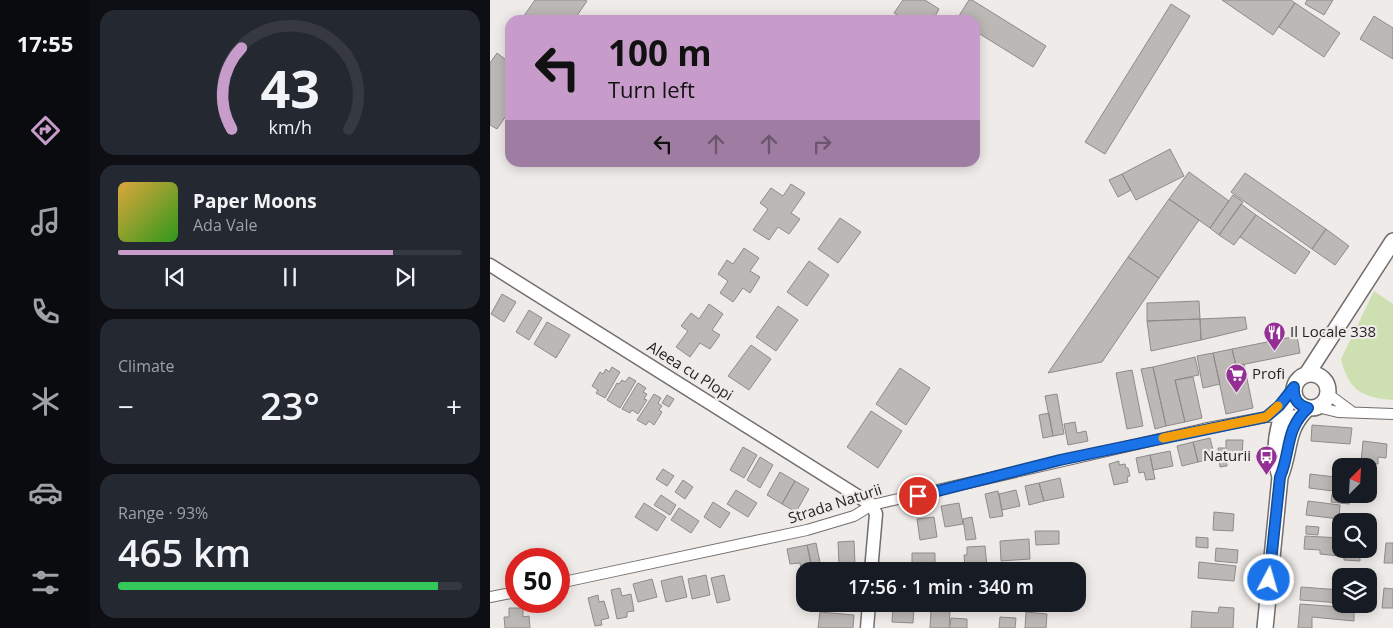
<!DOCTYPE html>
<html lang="en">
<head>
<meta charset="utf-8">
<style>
	:root { --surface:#171b24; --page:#242831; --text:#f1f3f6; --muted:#9ea1a6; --line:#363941; --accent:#c79bca }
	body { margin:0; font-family:"Open Sans",sans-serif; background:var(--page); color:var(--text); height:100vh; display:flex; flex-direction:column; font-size:19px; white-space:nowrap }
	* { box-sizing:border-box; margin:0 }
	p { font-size:16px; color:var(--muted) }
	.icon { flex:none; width:28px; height:28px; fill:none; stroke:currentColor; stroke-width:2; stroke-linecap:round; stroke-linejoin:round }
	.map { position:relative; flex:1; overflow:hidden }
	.sheet { display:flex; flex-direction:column; gap:10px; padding:10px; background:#0d0f14; width:400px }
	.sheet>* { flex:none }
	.hud { position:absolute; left:15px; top:15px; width:475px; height:152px; border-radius:15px; box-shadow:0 2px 12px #0003; background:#c79bca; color:#111; overflow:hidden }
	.needle { width:32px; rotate:24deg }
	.tools { position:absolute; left:842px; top:458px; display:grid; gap:10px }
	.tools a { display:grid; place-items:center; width:45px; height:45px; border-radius:10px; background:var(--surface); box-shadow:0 2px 12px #0003; font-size:25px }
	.speed { position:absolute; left:15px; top:548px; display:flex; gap:10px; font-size:25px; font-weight:700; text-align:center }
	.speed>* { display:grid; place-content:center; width:65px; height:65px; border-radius:50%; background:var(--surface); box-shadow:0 2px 12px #0003; line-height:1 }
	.speed .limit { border:8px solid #d22; background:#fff; color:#111 }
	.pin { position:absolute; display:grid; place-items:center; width:42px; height:42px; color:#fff; margin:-21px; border:2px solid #fff; border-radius:50%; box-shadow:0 1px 5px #0007 }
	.me { position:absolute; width:55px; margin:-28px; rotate:6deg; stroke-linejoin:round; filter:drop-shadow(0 0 4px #0008) }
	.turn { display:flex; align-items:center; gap:18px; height:105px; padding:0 20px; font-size:22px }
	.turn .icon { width:65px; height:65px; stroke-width:2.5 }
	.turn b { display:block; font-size:35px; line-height:42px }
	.lanes { display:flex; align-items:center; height:48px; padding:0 20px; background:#0003; justify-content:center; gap:25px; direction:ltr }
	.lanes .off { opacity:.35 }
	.big { font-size:38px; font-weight:600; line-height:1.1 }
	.sheet .card { flex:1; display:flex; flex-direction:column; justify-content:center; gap:8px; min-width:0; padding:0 18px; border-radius:15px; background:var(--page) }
	.sheet .dial { align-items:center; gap:0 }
	.dial svg { height:130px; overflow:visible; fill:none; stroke:var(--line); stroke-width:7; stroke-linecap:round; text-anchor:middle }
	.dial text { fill:var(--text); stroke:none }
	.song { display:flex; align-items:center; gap:15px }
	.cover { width:60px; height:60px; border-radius:8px; background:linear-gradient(135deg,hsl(40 70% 55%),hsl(110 70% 35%)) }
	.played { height:5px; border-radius:2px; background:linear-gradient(90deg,var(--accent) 80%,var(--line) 80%) }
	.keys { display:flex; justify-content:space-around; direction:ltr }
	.heat { display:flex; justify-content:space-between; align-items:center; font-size:28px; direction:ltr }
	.charge { height:8px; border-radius:4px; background:linear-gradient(90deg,#34c759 93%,var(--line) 0) }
	.trip { position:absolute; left:306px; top:562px; width:290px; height:50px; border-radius:15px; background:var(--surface); box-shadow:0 2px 12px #0003; font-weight:600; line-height:50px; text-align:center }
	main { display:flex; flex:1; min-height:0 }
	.tab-bar { display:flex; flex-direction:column; width:90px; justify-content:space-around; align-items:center; background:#090b0e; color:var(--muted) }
	.tab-bar .icon { width:35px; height:35px }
	.tab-bar .on { color:var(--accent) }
	.tab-bar b { font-size:22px; color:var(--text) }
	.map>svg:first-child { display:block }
</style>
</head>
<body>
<main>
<nav class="tab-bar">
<b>17:55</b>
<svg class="icon on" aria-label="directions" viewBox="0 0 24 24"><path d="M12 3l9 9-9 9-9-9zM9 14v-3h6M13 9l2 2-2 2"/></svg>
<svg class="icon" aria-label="music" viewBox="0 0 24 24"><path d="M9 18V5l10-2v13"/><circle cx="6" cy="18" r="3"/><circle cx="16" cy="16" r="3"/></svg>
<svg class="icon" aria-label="phone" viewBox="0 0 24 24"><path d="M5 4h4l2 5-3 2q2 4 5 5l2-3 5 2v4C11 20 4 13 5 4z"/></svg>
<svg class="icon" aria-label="climate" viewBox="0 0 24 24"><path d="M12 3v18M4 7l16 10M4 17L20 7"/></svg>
<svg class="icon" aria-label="car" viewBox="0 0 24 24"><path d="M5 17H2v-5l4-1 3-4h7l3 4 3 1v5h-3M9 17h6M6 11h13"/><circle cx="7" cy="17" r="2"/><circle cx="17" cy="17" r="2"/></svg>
<svg class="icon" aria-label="filters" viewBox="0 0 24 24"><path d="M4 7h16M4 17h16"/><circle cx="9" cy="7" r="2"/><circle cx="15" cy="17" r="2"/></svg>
</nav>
<section class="sheet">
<div class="card dial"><svg viewBox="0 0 100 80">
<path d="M14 69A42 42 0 1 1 86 69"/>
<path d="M14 69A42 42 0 0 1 20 19" stroke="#c79bca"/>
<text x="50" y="56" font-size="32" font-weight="700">43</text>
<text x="50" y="72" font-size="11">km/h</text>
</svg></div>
<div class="card">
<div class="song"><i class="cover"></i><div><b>Paper Moons</b><p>Ada Vale</p></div></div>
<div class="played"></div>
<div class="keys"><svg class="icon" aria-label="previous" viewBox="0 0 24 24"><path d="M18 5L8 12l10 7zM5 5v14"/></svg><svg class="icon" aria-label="pause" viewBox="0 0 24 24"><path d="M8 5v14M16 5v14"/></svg><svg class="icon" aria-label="next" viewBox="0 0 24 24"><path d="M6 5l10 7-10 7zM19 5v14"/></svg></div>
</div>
<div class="card"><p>Climate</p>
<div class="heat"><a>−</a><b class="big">23°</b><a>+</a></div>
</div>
<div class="card"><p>Range · 93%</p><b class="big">465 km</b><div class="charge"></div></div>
</section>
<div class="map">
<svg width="903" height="628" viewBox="0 0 903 628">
	<rect width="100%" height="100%" fill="#efebe9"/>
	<path fill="#cee0b2" d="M884,291L903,304V400C873,398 858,390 851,359Z"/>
	<path fill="#bcb8b6" stroke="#8f8b89" d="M45,0H95L97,1L84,20H31Z
		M413,0H435L449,9L443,20H415L404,13Z
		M479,0H482L556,46L543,67L485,31V20L467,19Z
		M732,0H801L805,3L783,35Z
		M817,0H843L834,15L815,4Z
		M805,3L850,33L834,57L789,27Z
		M681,4L700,16L615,154L595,142Z
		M884,16L903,28V59L870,39Z
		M7,53L20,63V110L7,129L0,125V63Z
		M680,149L694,176L646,200L632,174Z
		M699,172L739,201L720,228L679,199Z
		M755,173L836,229L822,249L741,192Z
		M632,174L641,190L628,197L619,180Z
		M301,184L315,193L301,213L310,219L299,234L288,227L279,240L263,230L278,209L270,203L281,188L293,196Z
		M743,195L753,202L729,235L720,228Z
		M679,199L709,220L669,278L638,257Z
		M751,204L766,215L744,245L729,235Z
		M766,215L820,252L805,274L750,237Z
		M350,218L371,232L348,263L328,249Z
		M836,229L859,246L845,265L822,249Z
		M254,248L269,258L260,271L270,277L260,293L253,288L243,302L230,293L238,281L228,274L237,260L243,264Z
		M638,257L669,278L612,362L558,373Z
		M319,261L339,275L317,306L297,292Z
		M12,294L26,302L14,322L1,314Z
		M709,301L710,319L657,321V303Z
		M219,304L233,314L222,330L230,335L220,349L210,343L200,357L186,347L198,331L191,326L201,313L209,319Z
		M288,306L308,320L286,351L266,337Z
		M39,310L52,318L39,340L26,332Z
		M755,317L757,329L711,340L710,319Z
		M710,319L711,340L661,351L657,321Z
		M57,322L80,335L66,358L44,344Z
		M807,336L810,353L746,366L742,349Z
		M261,345L281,359L259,390L238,376Z
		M742,349L746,366L754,364L763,408L736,414L723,353Z
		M723,353L730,384L713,388L707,356Z
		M705,357L709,375L685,380L695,422L676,426L663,367Z
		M122,367L130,372L115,398L106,393L108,390L102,386L110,372L113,374L116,369L119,372Z
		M663,367L676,426L665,429L651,369Z
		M410,368L440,388L416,425L386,404Z
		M642,370L653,426L637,429L626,373Z
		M139,377L146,381L130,408L117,400L127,383L129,384L132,380L135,382Z
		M703,377L712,418L695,422L685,380Z
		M148,383L156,388L153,392L157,394L154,399L157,400L148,414L142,410L140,413L132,409Z
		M164,394L171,398L168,403L172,406L169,410L172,412L164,425L159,421L156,425L147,420Z
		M567,394L574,434L563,436L555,396Z
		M177,395L184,399L179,407L172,403Z
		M381,411L412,431L388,468L357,447Z
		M559,413L563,436L553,438L549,415Z
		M585,422L587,433L596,431L598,441L578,445L574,424Z
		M822,425L862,428L860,444L821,441Z
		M720,438L725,458L708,462L703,442Z
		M736,440H753L752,456H736Z
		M873,441L897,444L896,458L888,457V464L871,462Z
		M703,442L708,462L692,466L687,446Z
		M253,447L267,455L254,478L240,470Z
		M728,448H735L737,466L730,467Z
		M680,451L683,466L663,470L660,455Z
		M660,455L665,479L656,480L654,472L649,473L646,458Z
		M270,457L283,465L270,488L257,480Z
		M629,461V465L635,464L636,468H638L640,476L637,477L638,482L624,485L619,464Z
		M173,469L184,476L177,486L166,479Z
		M290,472L305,481L292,504L277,495Z
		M820,474L845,477L843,491L819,488Z
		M570,478L574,497L554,501L549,483Z
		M193,480L203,487L195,499L185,492Z
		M305,481L319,489L306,512L292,504Z
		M549,483L554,501L539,505L535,486Z
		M246,490L267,503L258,517L237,504Z
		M526,490L530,506L512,510L509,494Z
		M508,491L513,516L500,518L495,494Z
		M842,494L860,496L859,504L841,502Z
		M171,495L186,505L180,515L164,505Z
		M818,501L850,505L849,519L816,515Z
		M223,502L240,513L230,528L214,517Z
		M154,503L176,517L167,531L145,517Z
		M469,503L473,524L455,527L451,506Z
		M189,508L209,521L201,533L181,520Z
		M724,512L744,514L743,531L723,530Z
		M444,517L447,537L430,540L427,519Z
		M482,517L486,539L476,540L473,519Z
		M816,526L829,527L828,535L816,534Z
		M545,531H569V544L546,545Z
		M815,536L851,538L850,556L830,554V550L814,549Z
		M706,537L718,538V548L706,547Z
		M539,539L540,559L511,561L510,541Z
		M364,541L365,564H349L348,542Z
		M326,543L331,567L322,569L317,545Z
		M896,543H903V563H894Z
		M317,545L323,571H315V579L313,580L310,563L300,564L297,549Z
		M495,546L497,567L479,569V566H475L474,555H477V547Z
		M726,548L748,550L747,563L725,561Z
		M854,549H870V561L854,560Z
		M422,553H445V571H422Z
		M709,562L746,566L744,581L708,578Z
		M357,564V571H335V566Z
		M216,575L220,595L202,599L198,579Z
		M234,575L240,600L227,603L221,578Z
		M192,576L197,597L176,602L171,581Z
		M162,579L167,597L148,602L143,584Z
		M811,587L851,590V603L810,600Z
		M130,588L132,596L141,594L144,611L137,612V617L127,619L121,590Z
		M894,588L903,589V608H892Z
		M108,595L109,602L114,601L119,618L111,620L112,625L105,626L98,598Z
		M810,604L864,608V621L822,617V628H808Z
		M729,607L744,608L743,628H701L702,611L728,613Z
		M19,608H33V617L39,616L40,628H15L14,617H19Z
		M403,608L424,609L423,623L402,622Z
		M441,610L460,611L459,628H440Z
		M330,612L364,615L363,628H328Z
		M536,612L557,614L556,628H535Z
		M510,617L526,618L525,628H509Z
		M461,618L477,619V628H460Z"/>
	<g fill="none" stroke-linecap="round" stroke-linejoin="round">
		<defs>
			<path id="minor" d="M838,394L861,411
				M827,407L848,412L903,414
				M69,583L317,530L364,516L382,505L713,429L776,417L811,415
				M0,597L26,592"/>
			<path id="tertiary" d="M0,265L382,505L386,514L381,571
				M377,628L379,604"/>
			<path id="secondary" d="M804 391a17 17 0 1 1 34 0a17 17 0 1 1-34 0Z
				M817,374L903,241
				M790,477C781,447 788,419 803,393
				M775,628L790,477C801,451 795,429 818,408"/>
		</defs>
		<use href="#minor" stroke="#726e6d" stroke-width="12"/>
		<use href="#tertiary" stroke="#726e6d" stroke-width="15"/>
		<use href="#secondary" stroke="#726e6d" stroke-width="18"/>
		<use href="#minor" stroke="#fff" stroke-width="10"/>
		<use href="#tertiary" stroke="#fff" stroke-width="12"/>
		<use href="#secondary" stroke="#fff" stroke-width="15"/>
	</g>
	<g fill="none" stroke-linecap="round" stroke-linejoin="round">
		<defs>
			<path id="route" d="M428,496L570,460L776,417L789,406L804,387C803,398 807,405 818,408C795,429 801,451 790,477L779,580"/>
		</defs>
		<use href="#route" stroke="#114b97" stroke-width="12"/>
		<use href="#route" stroke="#1a73e8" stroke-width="9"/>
		<path stroke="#f59e0b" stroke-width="9" d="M673,438L776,417L788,406"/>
	</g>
	<defs>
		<symbol id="restaurant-pin" viewBox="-11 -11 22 30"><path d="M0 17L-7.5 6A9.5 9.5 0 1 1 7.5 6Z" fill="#943095" stroke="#efebe9"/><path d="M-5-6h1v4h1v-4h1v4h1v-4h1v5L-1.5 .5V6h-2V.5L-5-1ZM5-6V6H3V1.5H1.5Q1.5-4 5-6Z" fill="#fff"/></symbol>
		<symbol id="supermarket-pin" viewBox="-11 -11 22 30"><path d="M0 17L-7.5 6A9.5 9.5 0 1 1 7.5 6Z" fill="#943095" stroke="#efebe9"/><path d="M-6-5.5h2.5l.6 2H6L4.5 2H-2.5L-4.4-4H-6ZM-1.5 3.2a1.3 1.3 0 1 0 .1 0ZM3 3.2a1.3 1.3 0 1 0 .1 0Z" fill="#fff"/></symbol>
		<symbol id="bus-pin" viewBox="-11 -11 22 30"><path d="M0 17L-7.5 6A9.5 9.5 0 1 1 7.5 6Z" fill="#943095" stroke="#efebe9"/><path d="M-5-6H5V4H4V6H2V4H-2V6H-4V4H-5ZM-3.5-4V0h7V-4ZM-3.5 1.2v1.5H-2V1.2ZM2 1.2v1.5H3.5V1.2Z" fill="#fff"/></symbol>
	</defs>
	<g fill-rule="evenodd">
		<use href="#restaurant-pin" x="772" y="320" width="25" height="34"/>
		<use href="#supermarket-pin" x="734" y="362" width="25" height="34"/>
		<use href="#bus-pin" x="764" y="444" width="25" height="34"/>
	</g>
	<g text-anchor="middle" stroke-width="4.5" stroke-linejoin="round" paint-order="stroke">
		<g font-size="15" fill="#211f1f" stroke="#efebe9" text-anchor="start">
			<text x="800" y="337">Il Locale 338</text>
			<text x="762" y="379">Profi</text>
			<text x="761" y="461" text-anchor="end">Naturii</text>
		</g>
		<g font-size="15" fill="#211f1f" stroke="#efebe9">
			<text transform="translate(200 371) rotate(32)" y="5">Aleea cu Plopi</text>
			<text transform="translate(345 504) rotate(-18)" y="5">Strada Naturii</text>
		</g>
	</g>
</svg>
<div class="tools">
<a><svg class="needle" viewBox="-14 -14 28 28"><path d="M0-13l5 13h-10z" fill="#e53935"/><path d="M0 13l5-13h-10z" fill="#9ea1a6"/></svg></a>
<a><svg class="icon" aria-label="search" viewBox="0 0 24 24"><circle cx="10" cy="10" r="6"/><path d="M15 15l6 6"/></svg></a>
<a><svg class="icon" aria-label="layers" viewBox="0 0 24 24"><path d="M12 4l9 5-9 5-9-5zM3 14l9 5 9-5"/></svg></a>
</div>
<div class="speed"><div class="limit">50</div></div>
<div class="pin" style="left:428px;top:496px;background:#d93025"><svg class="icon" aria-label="arrive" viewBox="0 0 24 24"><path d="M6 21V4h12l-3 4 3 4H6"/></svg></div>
<svg class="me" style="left:779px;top:580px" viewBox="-20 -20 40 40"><circle r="17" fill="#1a73e8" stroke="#fff" stroke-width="3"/><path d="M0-11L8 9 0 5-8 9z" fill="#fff"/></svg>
<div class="trip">17:56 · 1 min · 340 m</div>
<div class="hud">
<div class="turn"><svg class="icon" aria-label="left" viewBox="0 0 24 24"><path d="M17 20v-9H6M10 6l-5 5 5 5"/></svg><div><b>100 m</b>Turn left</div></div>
<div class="lanes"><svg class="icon" aria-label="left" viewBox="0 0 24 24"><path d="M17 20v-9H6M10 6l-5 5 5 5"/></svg><svg class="icon off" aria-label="ahead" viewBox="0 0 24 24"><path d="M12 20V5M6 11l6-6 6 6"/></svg><svg class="icon off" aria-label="ahead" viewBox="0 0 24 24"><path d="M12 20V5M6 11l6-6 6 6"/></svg><svg class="icon off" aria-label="right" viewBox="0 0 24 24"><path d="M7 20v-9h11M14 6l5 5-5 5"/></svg></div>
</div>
</div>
</main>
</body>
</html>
